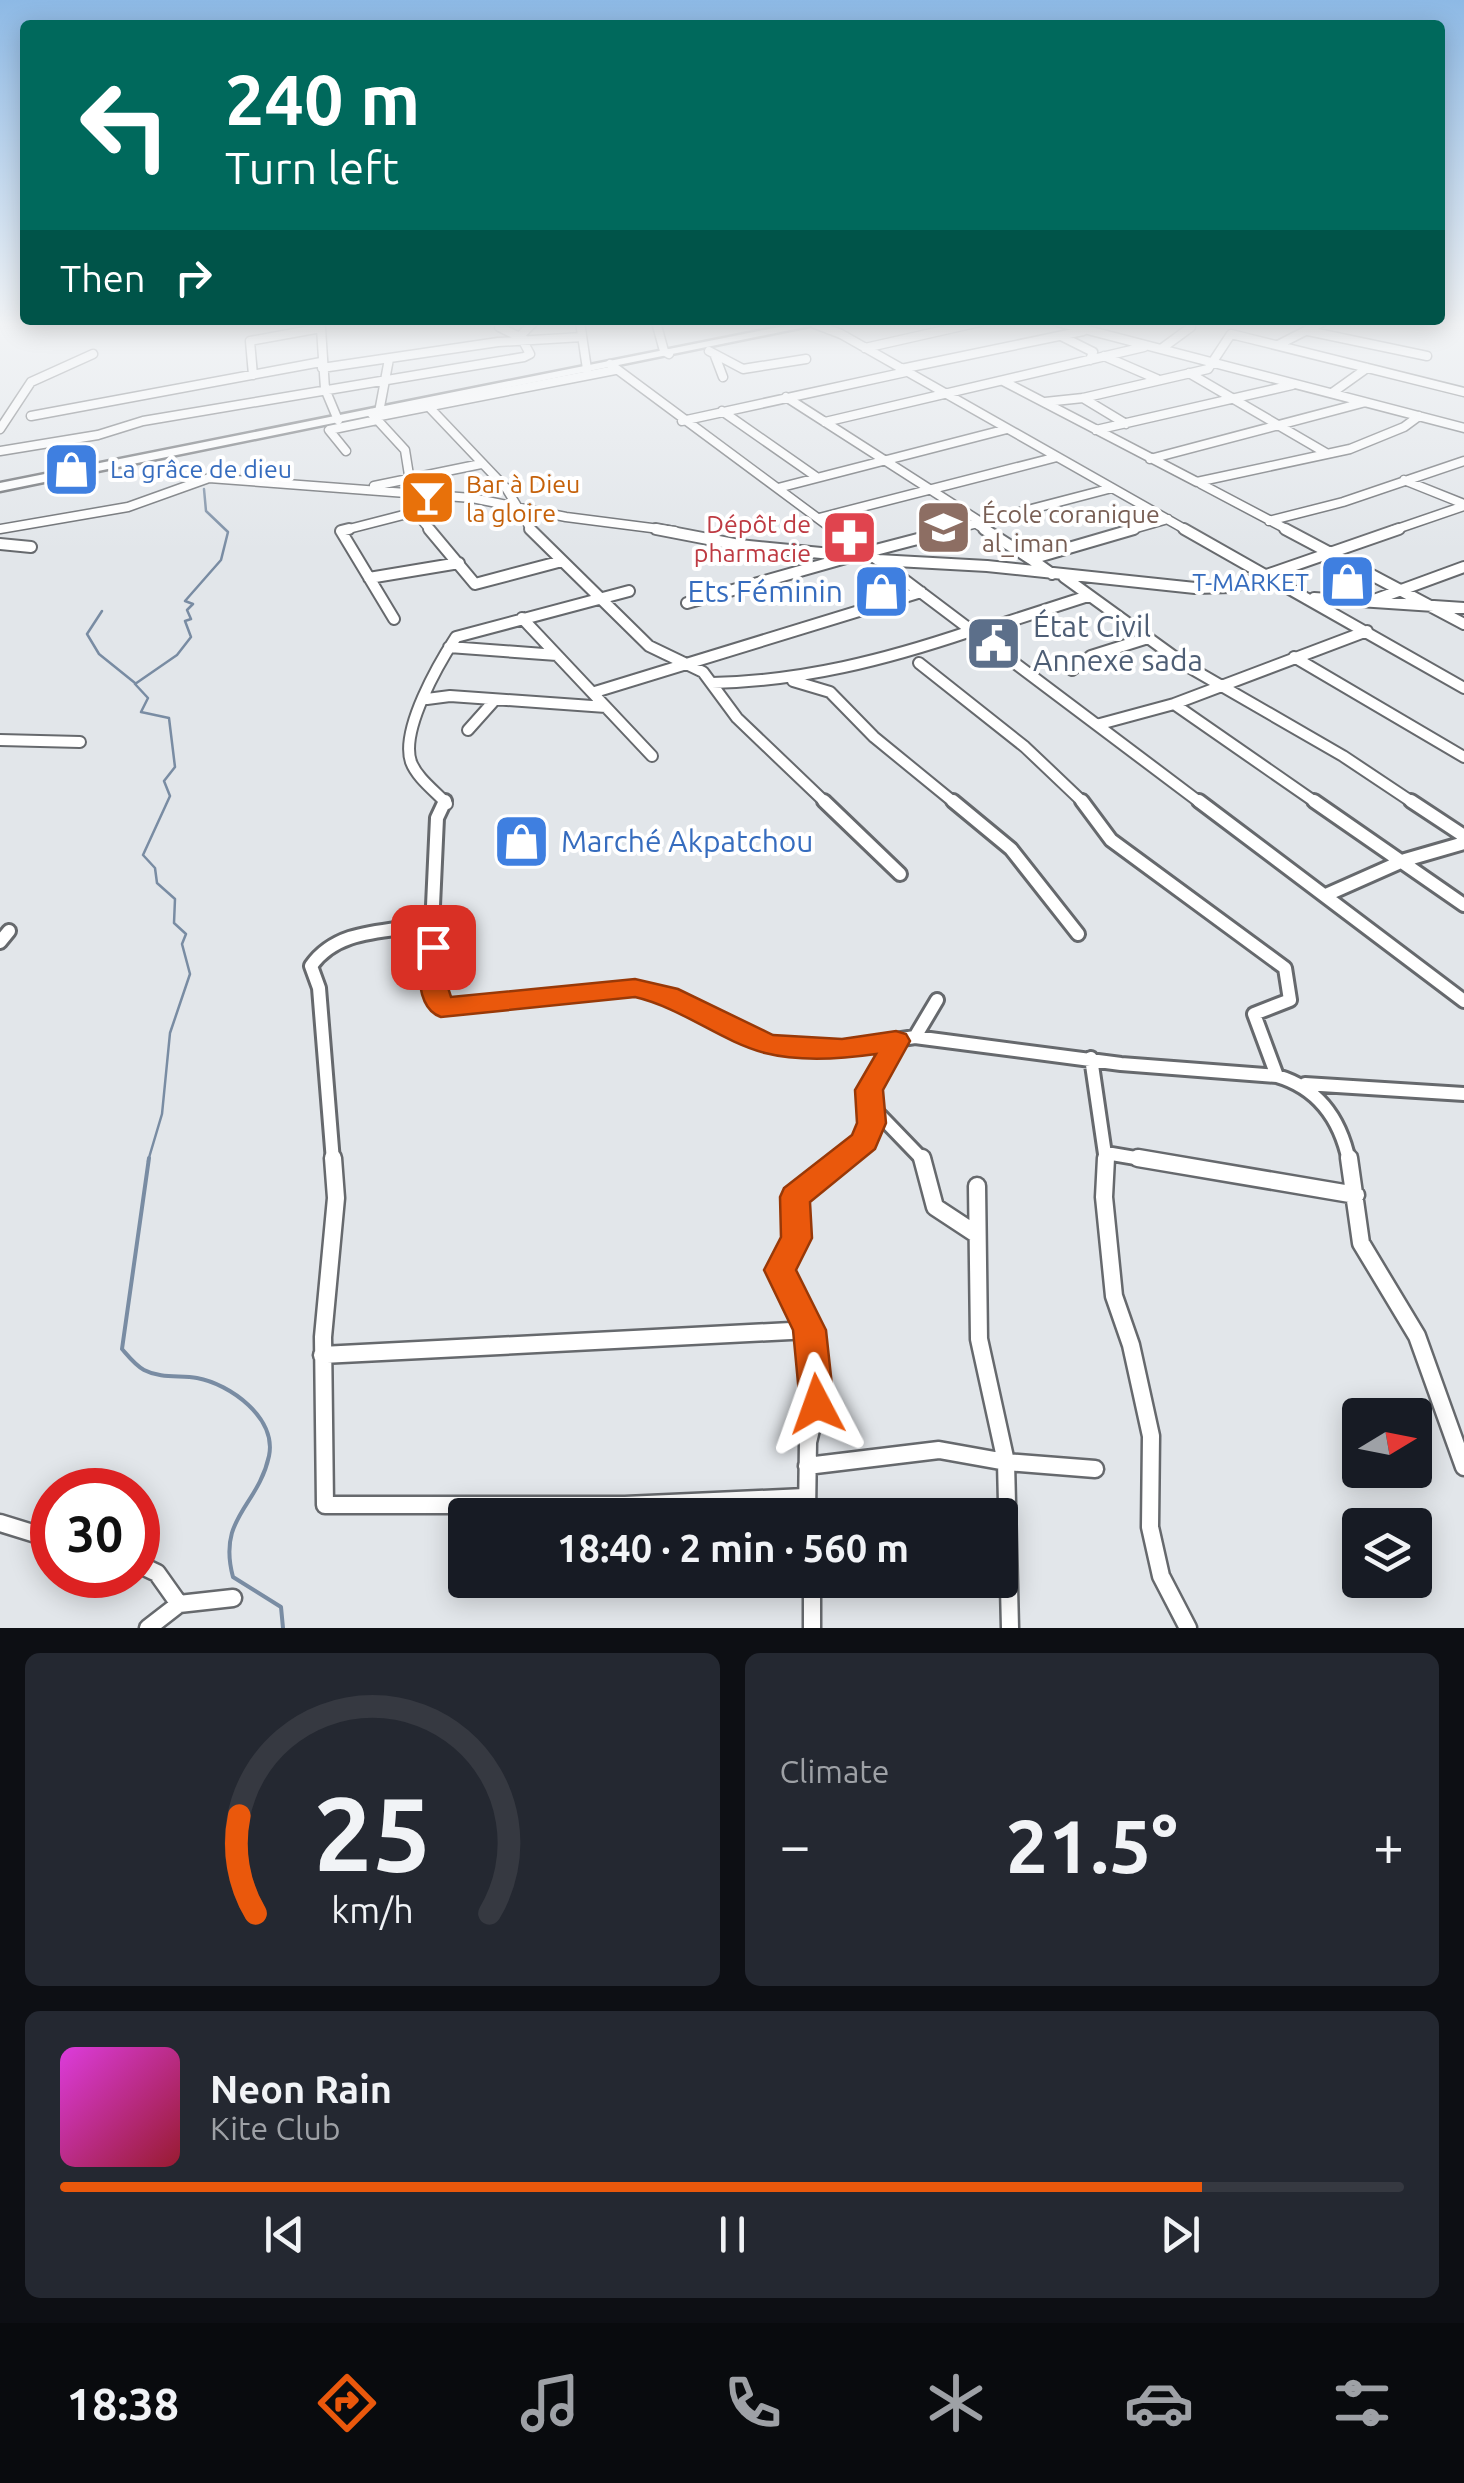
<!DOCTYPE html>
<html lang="en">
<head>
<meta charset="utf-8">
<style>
	:root { --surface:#171b24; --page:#242831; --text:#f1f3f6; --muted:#9ea1a6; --line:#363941; --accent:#ea580c }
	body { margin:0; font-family:Ubuntu,sans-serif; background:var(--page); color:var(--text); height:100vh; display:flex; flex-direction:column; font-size:38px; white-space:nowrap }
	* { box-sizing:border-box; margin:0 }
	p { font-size:32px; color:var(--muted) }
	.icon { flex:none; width:55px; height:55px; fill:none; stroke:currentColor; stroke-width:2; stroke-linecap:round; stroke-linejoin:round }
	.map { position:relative; height:1628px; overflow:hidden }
	.details { display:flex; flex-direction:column; gap:25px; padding:25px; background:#0d0f14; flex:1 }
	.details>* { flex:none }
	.top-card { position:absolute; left:20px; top:20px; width:1425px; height:305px; border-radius:10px; box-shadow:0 5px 25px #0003; background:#00695c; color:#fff; overflow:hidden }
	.needle { width:65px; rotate:80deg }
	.buttons { position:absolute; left:1342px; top:1398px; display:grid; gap:20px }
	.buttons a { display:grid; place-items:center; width:90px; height:90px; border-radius:10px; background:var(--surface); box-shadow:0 5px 25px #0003; font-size:50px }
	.speed { position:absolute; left:30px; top:1468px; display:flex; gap:20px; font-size:50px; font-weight:700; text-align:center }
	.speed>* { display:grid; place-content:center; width:130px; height:130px; border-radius:50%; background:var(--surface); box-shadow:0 5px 25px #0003; line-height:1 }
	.speed .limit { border:15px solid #d22; background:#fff; color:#111 }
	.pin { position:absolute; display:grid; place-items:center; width:85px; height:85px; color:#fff; margin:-42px; border-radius:20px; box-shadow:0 5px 15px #0006 }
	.me { position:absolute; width:110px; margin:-55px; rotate:356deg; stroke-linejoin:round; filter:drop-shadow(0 0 8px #0008) }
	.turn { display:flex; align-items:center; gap:35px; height:210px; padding:0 40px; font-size:45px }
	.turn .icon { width:130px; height:130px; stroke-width:2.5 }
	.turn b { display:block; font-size:70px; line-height:85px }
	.then { display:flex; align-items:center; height:95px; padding:0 40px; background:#0003; gap:20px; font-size:38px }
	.big { font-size:75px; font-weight:700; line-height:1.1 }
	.details .widget { flex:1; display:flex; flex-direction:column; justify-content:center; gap:15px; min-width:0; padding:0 35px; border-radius:15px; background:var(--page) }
	.details .dial { align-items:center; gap:0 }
	.dial svg { height:260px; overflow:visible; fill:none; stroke:var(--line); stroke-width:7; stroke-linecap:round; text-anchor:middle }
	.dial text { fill:var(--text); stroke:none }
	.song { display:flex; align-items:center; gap:30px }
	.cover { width:120px; height:120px; border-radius:15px; background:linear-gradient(135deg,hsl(300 70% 55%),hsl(350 70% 35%)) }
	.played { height:10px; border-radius:5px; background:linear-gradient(90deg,var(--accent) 85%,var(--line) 85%) }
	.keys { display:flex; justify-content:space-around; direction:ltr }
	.heat { display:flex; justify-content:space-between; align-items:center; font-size:55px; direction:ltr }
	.details .tiles { flex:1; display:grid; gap:25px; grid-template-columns:1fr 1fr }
	.widget:last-child { grid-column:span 2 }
	.trip { position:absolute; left:448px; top:1498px; width:570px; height:100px; border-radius:10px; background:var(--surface); box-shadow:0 5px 25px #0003; font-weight:700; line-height:100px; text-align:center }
	.tab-bar { display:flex; height:160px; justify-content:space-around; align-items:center; background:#090b0e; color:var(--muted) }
	.tab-bar .icon { width:70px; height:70px }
	.tab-bar .current { color:var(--accent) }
	.tab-bar b { font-size:45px; color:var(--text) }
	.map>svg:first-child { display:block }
</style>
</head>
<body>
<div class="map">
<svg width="1464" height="1628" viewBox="0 0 1464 1628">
	<rect width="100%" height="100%" fill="#e2e6ea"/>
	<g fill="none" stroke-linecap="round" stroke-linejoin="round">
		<path stroke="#798ca3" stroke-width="2.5" d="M102,611L87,634L99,654L135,683
			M148,1161L162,1114L170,1033L190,974L182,944L186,934L174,923L175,899L157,883L155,868L143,855L170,796L164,781L175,767L169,718L141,712L148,698L135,684L177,655L191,637L185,621L191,619L187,610L193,604L185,601L221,560L228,532L206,511L204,489"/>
		<path stroke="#798ca3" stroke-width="4" d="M149,1158L122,1349C129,1357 135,1365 144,1370C161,1379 180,1375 197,1378C230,1384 277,1418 269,1456C258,1507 217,1517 233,1577L281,1607L283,1628"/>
		<defs>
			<path id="street-far3" d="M580,322L587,369
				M656,322L664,351L669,354
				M1057,322L1464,428
				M815,324L841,334L1188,531
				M499,327L524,339
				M1308,331L1427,356
				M1061,336L1093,352L1090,360
				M519,337L534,322
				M1278,345L1323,322
				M865,348L980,322
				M1161,349L1191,327
				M709,351L743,369L806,359
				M715,356L723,377
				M1104,356L1157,379
				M610,364L835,531
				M322,368L498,342L582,337
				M901,369L1083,331
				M1189,373L1326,453
				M253,375L250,341L321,328L325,389L338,420
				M1003,381L1197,482L1350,449L1404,427L1419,416
				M1332,393L1367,368
				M786,397L984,524
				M1083,398L1126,424
				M1045,402L1083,398L1208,369L1231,334L1464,392
				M429,407L506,488L532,531
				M722,411L815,476
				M379,412L389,359
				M371,413L405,450L412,494
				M31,416L321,362
				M375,417L615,370
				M682,421L906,372
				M825,422L1144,347
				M0,429L31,382L93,354
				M1096,430L1292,385
				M0,451L98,435L143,421L524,357L530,354L523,341
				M346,451L329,430L377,420
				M1150,459L1362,403
				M1404,480L1464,504
				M1201,484L1290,531
				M374,486L481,464
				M778,488L1007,429
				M418,494L415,512L431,531
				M819,518L1057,457
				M1269,521L1343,502L1464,461
				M978,525L988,531
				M0,529L128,507L209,478L472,498L566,517L675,531
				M341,531L415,512
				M947,531L1112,488
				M1126,531L1168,519
				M1391,531L1464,506"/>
			<path id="street-far2" d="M349,529L341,531L394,619
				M429,529L475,584L562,561
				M530,529L649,646L703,672L737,718L827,804
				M656,529L739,545L852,556
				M833,529L878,560L987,566L1195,588L1232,587L1399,529
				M984,529L1031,559
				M1184,529L1464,688
				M1285,529L1464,624
				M0,544L31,547
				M864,553L956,529
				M882,563L1202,804
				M1052,574L1031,559L1134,529
				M1064,577L1187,666L1343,756L1415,804
				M369,578L459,563
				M1314,598L1464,608
				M1374,600L1464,567
				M687,603L846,558
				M522,618L652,756
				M973,633L1088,596
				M449,647L557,655
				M1294,657L1464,757
				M919,663L1025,747L1085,804
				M1072,670L1091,656L1148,638
				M793,681L830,692L874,737L956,804
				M712,683C803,681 885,660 971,631
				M595,692L921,592
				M427,699L450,696L606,707
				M1174,704L1318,804
				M1100,724L1174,704L1367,631
				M468,730L493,702
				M0,740L80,742
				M447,804C435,791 417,778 411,762C400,730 439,663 456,637L629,591"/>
			<path id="street-far1" d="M445,801L437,818L430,971L441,1007L635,988L669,996L769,1044L842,1048L915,1037L1121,1064L1277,1076
				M824,801L900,874
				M953,801L1011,849L1078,934
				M1082,801L1111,840L1285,968L1290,1000L1254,1014L1277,1076C1318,1088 1340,1118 1349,1161
				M1199,801L1464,1001
				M1314,801L1464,905
				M1411,801L1464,836
				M1326,895L1405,860L1464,843
				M0,942L9,931
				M915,1037L937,1000
				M1091,1058L1106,1161
				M1305,1084L1464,1094
				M871,1106L924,1161
				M1106,1153L1153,1161
				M333,1161L319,988L311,966C339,926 392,933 435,923
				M839,1161C884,1125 861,1135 869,1092C872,1075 888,1056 896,1041"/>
			<path id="street" d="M333,1158L336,1198L323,1337L325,1505H625L805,1497
				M922,1158L935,1207L976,1234
				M1106,1158L1104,1197L1114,1296L1131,1345L1151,1436L1150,1527L1161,1576L1188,1628
				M1138,1158L1356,1195
				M1349,1158L1361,1243L1417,1336L1464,1467
				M977,1186L979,1339L1006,1462L1010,1628
				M322,1355L810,1330
				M807,1466L939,1450L1006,1462L1095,1469
				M807,1515L808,1442L817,1405L816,1371L810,1330L780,1270L797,1238L795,1197L843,1158
				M0,1523L52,1539
				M138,1564L157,1573L179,1604L233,1598
				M812,1580V1628
				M148,1628L179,1604"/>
			<path id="highway" d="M804,322H829L0,491V483Z"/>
		</defs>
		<use href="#street-far3" stroke="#66696d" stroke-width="11"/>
		<use href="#street-far2" stroke="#66696d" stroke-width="14"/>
		<use href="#street-far1" stroke="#66696d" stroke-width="18"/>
		<use href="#street" stroke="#66696d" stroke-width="21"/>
		<use href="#highway" stroke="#66696d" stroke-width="5"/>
		<use href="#street-far3" stroke="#fff" stroke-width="8"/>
		<use href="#street-far2" stroke="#fff" stroke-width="10"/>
		<use href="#street-far1" stroke="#fff" stroke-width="12"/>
		<use href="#street" stroke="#fff" stroke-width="16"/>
		<use href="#highway" fill="#fff" fill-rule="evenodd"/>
	</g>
	<linearGradient id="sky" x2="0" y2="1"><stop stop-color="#8db9e5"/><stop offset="0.59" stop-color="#f2f4f6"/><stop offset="1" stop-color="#f2f4f6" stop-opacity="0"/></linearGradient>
	<rect width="1464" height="550" fill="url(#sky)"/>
	<path fill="#ea580c" stroke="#983908" stroke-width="2.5" d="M433,939L445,947L443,972L451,997L635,979L678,989L773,1035L842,1039L896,1031L906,1034L910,1041L883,1090L886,1123L875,1149L810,1202L812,1238L796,1270L826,1330L834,1404L829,1416L817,1420L805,1416L800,1404L793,1330L764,1270L781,1237L780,1197L784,1188L852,1135L857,1123L855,1090L876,1054C841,1059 800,1062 765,1053C720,1041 682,1008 635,997L441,1017C416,1009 418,968 420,947Z"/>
	<defs>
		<symbol id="shop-square" viewBox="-11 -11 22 22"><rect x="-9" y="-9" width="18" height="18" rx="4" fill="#3f7fe0" stroke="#fff"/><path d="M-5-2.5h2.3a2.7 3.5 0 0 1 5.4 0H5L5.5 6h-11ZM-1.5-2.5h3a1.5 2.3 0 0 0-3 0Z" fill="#fff"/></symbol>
		<symbol id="bar-square" viewBox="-11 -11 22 22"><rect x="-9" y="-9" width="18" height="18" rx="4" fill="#e8710a" stroke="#fff"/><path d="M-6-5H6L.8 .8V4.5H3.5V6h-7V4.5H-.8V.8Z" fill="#fff"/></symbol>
		<symbol id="school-square" viewBox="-11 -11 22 22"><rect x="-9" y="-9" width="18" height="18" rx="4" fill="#8d6e63" stroke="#fff"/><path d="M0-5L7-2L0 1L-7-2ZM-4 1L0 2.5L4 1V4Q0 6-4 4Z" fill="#fff"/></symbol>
		<symbol id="pharmacy-square" viewBox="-11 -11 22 22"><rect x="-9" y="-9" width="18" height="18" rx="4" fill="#e0444e" stroke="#fff"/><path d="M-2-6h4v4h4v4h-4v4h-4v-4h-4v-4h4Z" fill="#fff"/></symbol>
		<symbol id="civic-square" viewBox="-11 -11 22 22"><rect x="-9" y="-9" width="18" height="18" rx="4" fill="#5c6f8a" stroke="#fff"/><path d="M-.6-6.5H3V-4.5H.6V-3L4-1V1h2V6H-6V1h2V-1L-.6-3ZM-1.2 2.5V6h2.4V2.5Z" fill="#fff"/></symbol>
	</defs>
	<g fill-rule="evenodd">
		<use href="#shop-square" x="40" y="438" width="63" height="63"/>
		<use href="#bar-square" x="396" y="466" width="63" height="63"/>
		<use href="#school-square" x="912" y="496" width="63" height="63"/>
		<use href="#pharmacy-square" x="818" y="506" width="63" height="63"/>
		<use href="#shop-square" x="1316" y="550" width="63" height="63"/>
		<use href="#shop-square" x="850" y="560" width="63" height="63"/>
		<use href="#civic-square" x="962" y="612" width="63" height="63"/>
		<use href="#shop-square" x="490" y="810" width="63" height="63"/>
	</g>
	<g text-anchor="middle" stroke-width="8" stroke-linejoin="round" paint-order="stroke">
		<g font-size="25" fill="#366cbe" stroke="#fff" text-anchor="start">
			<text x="110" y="478">La grâce de dieu</text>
			<text x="1309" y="591" text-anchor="end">T-MARKET</text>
		</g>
		<g font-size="25" fill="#c56008" stroke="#fff" text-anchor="start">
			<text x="466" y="493">Bar à Dieu<tspan x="466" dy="29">la gloire</tspan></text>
		</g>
		<g font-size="25" fill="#785e54" stroke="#fff" text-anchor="start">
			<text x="982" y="523">École coranique<tspan x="982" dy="29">al_iman</tspan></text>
		</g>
		<g font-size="25" fill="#be3a42" stroke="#fff" text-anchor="end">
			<text x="811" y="533">Dépôt de<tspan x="811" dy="29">pharmacie</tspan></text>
		</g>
		<g font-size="30" fill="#366cbe" stroke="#fff" text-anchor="end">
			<text x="843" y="602">Ets Féminin</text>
			<text x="561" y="852" text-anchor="start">Marché Akpatchou</text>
		</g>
		<g font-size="30" fill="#4e5e75" stroke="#fff" text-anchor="start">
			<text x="1033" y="637">État Civil<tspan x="1033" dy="34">Annexe sada</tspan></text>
		</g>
	</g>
</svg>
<div class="buttons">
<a><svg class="needle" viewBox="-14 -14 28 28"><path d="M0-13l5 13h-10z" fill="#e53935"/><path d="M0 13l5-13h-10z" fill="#9ea1a6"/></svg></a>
<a><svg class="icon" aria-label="layers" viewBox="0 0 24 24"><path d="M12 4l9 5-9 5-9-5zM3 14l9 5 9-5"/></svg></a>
</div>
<div class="speed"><div class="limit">30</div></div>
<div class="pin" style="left:433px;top:947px;background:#d93025"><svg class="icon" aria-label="arrive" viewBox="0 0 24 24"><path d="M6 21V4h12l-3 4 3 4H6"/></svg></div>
<svg class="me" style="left:817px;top:1404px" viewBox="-20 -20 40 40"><path d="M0-17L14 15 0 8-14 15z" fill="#ea580c" stroke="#fff" stroke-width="4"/></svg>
<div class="trip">18:40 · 2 min · 560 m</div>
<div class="top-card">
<div class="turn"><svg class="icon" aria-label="left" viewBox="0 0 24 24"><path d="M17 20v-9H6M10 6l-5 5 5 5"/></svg><div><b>240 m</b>Turn left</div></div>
<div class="then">Then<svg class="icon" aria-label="right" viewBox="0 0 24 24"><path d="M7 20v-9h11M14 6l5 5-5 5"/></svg></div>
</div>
</div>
<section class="details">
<div class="tiles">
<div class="widget dial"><svg viewBox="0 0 100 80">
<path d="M14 69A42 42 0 1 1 86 69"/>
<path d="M14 69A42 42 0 0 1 9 39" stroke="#ea580c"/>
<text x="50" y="56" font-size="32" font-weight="700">25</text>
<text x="50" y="72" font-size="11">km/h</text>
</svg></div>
<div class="widget"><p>Climate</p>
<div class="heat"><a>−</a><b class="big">21.5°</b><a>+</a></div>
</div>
<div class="widget">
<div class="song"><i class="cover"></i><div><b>Neon Rain</b><p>Kite Club</p></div></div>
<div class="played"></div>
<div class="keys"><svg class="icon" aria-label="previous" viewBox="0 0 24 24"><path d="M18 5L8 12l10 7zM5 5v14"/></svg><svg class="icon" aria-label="pause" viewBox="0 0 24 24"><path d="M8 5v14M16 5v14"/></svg><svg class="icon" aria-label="next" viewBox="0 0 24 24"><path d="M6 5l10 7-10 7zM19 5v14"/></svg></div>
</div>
</div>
</section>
<nav class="tab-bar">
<b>18:38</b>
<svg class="icon current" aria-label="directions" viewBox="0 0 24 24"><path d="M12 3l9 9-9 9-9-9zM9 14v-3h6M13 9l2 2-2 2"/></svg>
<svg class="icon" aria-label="music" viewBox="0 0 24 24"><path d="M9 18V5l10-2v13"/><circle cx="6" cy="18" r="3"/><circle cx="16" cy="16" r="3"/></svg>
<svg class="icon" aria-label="phone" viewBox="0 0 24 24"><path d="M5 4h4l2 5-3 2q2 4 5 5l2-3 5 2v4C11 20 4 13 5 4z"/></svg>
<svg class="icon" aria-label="climate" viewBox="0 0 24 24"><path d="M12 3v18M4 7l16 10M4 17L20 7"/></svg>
<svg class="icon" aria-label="car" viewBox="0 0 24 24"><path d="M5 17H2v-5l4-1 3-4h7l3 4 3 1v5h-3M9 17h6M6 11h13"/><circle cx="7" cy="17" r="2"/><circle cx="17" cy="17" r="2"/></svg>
<svg class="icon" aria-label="filters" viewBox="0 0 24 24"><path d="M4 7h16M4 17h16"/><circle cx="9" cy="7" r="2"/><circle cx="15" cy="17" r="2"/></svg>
</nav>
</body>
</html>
